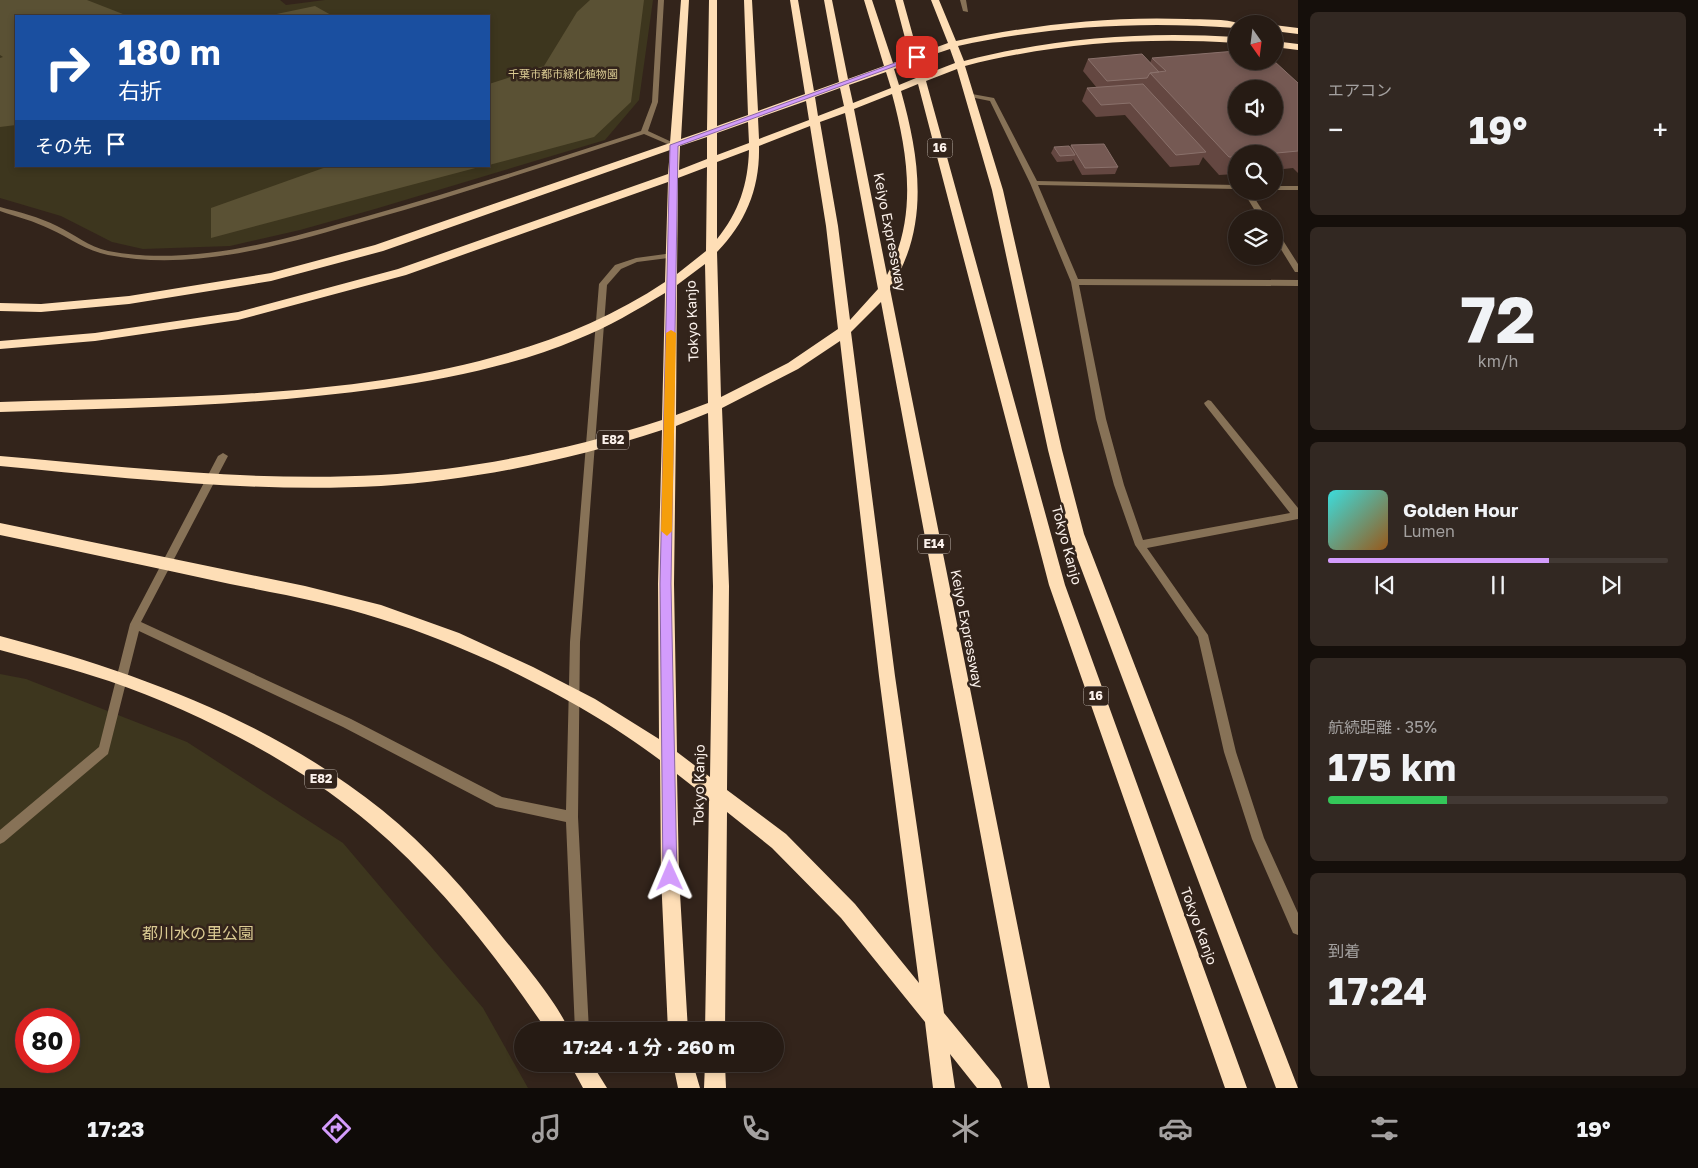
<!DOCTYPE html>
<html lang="ja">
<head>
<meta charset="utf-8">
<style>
	:root { --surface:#261b14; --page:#322822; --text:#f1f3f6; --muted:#a4a1a0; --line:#423934; --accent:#d39cfc }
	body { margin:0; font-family:"Golos Text","Noto Sans JP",sans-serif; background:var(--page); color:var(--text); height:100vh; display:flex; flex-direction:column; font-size:19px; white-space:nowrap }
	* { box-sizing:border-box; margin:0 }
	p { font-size:16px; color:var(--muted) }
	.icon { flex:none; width:28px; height:28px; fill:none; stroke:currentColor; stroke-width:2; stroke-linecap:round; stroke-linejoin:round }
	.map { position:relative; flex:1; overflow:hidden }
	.sheet { display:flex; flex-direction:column; gap:12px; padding:12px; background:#150f0b; width:400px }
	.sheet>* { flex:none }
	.guide { position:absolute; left:15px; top:15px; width:475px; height:152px; border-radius:0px; box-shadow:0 2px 8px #0003,0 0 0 1px var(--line); background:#1a4fa0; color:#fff; overflow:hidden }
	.needle { width:32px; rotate:166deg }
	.fabs { position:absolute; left:1228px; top:15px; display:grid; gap:10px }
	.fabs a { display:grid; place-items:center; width:55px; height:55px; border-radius:50%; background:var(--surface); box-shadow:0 2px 8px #0003,0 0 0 1px var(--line); font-size:25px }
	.speed { position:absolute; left:15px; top:1008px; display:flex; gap:10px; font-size:25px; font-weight:700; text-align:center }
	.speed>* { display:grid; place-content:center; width:65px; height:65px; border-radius:50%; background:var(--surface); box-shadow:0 2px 8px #0003,0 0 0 1px var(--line); line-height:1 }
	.speed .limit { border:8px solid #d22; background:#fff; color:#111 }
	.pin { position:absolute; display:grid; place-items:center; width:42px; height:42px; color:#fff; margin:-21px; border-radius:10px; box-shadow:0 2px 8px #0006 }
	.me { position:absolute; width:55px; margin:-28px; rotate:359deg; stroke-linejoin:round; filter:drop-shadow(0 0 4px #0008) }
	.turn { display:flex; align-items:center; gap:18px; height:105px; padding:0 20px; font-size:22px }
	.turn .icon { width:65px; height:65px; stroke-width:2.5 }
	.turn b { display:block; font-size:35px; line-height:42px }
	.then { display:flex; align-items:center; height:48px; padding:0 20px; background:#0003; gap:10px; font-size:19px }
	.big { font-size:38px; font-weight:700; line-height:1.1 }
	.sheet .tile { flex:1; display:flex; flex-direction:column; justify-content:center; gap:8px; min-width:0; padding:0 18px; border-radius:8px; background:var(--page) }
	.sheet .dial { align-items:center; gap:0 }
	.dial b { font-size:65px; line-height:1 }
	.song { display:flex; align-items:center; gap:15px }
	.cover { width:60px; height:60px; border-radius:8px; background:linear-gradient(135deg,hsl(180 70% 55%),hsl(30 70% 35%)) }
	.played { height:5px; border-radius:2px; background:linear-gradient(90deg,var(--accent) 65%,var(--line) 65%) }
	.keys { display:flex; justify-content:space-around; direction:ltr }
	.heat { display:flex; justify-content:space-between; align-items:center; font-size:28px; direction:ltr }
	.charge { height:8px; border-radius:4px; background:linear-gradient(90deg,#34c759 35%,var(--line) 0) }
	.trip { position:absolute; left:514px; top:1022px; width:270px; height:50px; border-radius:25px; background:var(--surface); box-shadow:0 2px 8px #0003,0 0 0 1px var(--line); font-weight:700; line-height:50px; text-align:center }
	.tabs { display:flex; height:80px; justify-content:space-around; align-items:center; background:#0f0b08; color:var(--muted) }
	.tabs .icon { width:35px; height:35px }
	.tabs .on { color:var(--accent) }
	.tabs b { font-size:22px; color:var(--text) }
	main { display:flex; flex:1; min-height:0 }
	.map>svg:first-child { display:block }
</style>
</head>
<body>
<main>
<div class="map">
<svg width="1298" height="1088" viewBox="0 0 1298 1088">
	<rect width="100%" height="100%" fill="#33241b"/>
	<path fill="#3d361e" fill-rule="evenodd" d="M0,0H280L286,5L325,0H653L639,100L605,140L375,209L300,230L230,246L143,249L112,242L61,216L0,198ZM16,16H489V166H16Z
		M0,674L26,679L187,742L343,843L483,1008L528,1088H0ZM26,1019H69V1061H26Z"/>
	<path fill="#5a5134" d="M0,0H87L128,16H16V125L0,127V58L3,57L0,55Z
		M590,0H644L631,102L594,137L489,165V84L544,66L577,12Z
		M315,6L331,15L267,16Z
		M329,166H483L211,238V208Z"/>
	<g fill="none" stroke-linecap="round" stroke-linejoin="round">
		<path fill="#877257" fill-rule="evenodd" d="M673,253L677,255L676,257L637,262L621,269L607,285L580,642L578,817L589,1031H575L566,822L496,807L343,727L139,631L108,754L4,842L0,844V830L99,747L130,624L218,456L223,453L228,456L141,622L351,719L502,797L566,810L570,642L599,284L615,265L636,258Z"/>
		<path fill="#877257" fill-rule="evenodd" d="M658,0H664L658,102L648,131L676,144V146H672L644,134C552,164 461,194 369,220C285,244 196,272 108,255C87,251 70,238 50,229C34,221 17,217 0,211V207C19,212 39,217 57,226C74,234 89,247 108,251C194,267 282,240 364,217C457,191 549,161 641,131L652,102Z
			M960,0H966L968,12L963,11Z
			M972,94L994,98L1037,181L1236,185V189L1038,185L1078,279L1298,280V286L1079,285L1106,419L1124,485L1143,540L1290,513L1205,405L1204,403L1208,400L1211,401L1298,508V519L1147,548L1208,635L1236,752L1264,838L1298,913V935L1293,933L1252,839L1224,752L1198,637L1135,545L1114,485L1096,419L1071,282L1030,183L990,101L970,97L969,96Z
			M1274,186H1298V190H1274Z
			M1243,191H1250L1268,219H1260Z
			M1274,231H1277L1298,264V272H1295L1274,238Z"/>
		<path fill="#fedeb6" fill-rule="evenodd" d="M681,0H689L681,139L707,130L709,0H717V126L748,115L744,0H752L758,111L805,94L790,0H798L814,91L839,82L824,0H832L848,79L884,66L864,0H872L893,63L910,57L895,0H903L918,54L948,43L931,0H939L956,41C1032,25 1108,16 1187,19C1203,20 1225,18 1240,24H1236V28C1142,21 1050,26 958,46L964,61C1054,38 1144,31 1236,37V43C1144,37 1055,43 965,66L1003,190L1062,450L1084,534L1298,1088H1276L1072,544L1048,450L992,190L957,69L926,81L1065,585L1247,1088H1225L1049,585L918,84L901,91C920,159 930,227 890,289L1050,1088H1028L881,302L851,332L895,676L944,1013L999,1080L1002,1088H977L950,1054L955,1088H933L925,1022L841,918L772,848L727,812L725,1031H705L709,799L677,774L679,876L688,1031H668L661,876L660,760C584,702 472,647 381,619C332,603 280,594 230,584C153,567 77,551 0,535V523L305,586L381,605L459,633L533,667L595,699L659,739L658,584L662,430C572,460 475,480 381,486C254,493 126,478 0,466V456C126,467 254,482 381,475C475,469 572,449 662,420L665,293C637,310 608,327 578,339C517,365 450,378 384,388C257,406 128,408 0,412V402C212,395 483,404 665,282L668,182L406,275L238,320L95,341L0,349V341L95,333L238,312L398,269L668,174L670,150L383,251L271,281L129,304L41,312L0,311V303L41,304L129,296L271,273L375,245L670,143ZM950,49L955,63L924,75L920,59ZM912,62L916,78L899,85L894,69ZM886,72L891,88L853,103L849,85ZM840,88L844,106L818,116L815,97ZM892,94C908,154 918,217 887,275L854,109ZM806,101L809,120L759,139L758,118ZM845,113L878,289L850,320L838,226L820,122ZM748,122L749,143L717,155V133ZM810,126L826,226L838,329L788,363L721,397L717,252C746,222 760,188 759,146ZM707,137V159L679,170L680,146ZM749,150C748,184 739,212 717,239V162ZM707,167L706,251L677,274L678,178ZM705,264L708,403L676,415L677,285ZM840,341L879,676L919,983L855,904L786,834L727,790L729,586L722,408L798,369ZM708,413L713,586L710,777L677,752L674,584L676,426Z
			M1274,25L1298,28V34L1274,31Z
			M1274,41L1298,44V50L1274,47Z
			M0,636C136,672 271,721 382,810C428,847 468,893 504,939C522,961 560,1006 569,1031H547C497,957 440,883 370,824C298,763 199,712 109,681C73,669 37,660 0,650Z
			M570,1064H592L607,1088H583Z
			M673,1064H693L700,1088H678Z
			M705,1064H725L726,1088H704Z"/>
	</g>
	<path fill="#644741" d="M1152,58L1298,83V173L1293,168L1274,170V154H1236V174L1219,175L1203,157L1199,165L1170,167L1125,115L1096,117L1082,101L1087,88H1097L1083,71L1088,59L1150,63Z
		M1071,145L1118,167L1115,174L1082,175L1073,159L1072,161L1057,162L1051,153L1054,147L1070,148Z"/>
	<path fill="#755953" stroke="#8a716b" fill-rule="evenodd" d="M1236,51V61H1274L1298,83V151L1266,154H1236V157H1229L1150,73L1166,71L1152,58ZM1236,89H1274V126H1236Z
		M1142,54L1159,72L1150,73L1147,78L1107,81L1088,59Z
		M1143,84L1206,152L1176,155L1130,103L1101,105L1087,88Z
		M1104,144L1118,167L1085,168L1071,145Z
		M1069,146L1075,155L1060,156L1054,147Z"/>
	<path fill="#d39cfc" stroke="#8965a4" d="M914,56L920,57L678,146L671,584L677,876L675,881L670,883L665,881L663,876L660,584L670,145Z"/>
	<path fill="#f59e0b" d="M671,330L676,333L672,531L667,536L661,531L666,333Z"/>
	<g text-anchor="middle" stroke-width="5" stroke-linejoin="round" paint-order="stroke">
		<g font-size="11" fill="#daca92" stroke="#33241b">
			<text x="563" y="78">千葉市都市緑化植物園</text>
		</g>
		<g fill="#33241b" stroke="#bfb4ad" stroke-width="1">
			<rect x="927.5" y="138.5" width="25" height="19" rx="4"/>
			<rect x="597" y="430.5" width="32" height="19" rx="4"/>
			<rect x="918" y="534.5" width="32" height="19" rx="4"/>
			<rect x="1083.5" y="686.5" width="25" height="19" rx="4"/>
			<rect x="305" y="769.5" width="32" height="19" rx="4"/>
		</g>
		<g font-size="12" font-weight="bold" fill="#fbf1eb">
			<text x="940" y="152">16</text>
			<text x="613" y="444">E82</text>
			<text x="934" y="548">E14</text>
			<text x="1096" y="700">16</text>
			<text x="321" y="783">E82</text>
		</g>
		<g font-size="14" fill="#fbf1eb" stroke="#33241b">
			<text transform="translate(890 232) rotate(79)" y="5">Keiyo Expressway</text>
			<text transform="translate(692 321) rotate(-92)" y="5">Tokyo Kanjo</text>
			<text transform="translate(1067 545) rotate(75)" y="5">Tokyo Kanjo</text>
			<text transform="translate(967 629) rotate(79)" y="5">Keiyo Expressway</text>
			<text transform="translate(699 785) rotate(-89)" y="5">Tokyo Kanjo</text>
			<text transform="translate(1199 926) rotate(70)" y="5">Tokyo Kanjo</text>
		</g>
		<g font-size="16" fill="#daca92" stroke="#33241b">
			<text x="198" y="939">都川水の里公園</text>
		</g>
	</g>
</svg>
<div class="fabs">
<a><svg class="needle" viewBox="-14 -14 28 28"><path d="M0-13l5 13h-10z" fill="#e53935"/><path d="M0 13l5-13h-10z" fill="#a4a1a0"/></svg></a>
<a><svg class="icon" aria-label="sound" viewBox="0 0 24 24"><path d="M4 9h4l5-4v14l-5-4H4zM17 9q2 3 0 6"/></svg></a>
<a><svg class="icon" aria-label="search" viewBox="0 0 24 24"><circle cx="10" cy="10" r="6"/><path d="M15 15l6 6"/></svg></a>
<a><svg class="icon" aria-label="layers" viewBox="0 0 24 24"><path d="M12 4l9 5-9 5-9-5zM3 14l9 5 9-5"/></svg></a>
</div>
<div class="speed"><div class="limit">80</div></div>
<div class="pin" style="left:917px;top:57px;background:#d93025"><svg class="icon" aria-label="arrive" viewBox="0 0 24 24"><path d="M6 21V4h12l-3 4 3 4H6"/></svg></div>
<svg class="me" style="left:670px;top:876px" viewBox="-20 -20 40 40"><path d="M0-17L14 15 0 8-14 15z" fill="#d39cfc" stroke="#fff" stroke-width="4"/></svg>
<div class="trip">17:24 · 1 分 · 260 m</div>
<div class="guide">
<div class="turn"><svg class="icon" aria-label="right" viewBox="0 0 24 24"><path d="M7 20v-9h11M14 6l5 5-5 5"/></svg><div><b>180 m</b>右折</div></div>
<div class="then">その先<svg class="icon" aria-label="arrive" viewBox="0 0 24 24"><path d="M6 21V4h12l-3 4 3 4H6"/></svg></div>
</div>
</div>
<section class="sheet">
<div class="tile"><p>エアコン</p>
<div class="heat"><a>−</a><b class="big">19°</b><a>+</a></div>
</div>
<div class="tile dial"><b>72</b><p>km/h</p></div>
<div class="tile">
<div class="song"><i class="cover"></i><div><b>Golden Hour</b><p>Lumen</p></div></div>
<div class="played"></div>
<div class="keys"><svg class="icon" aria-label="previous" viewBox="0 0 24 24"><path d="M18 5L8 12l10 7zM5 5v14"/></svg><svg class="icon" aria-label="pause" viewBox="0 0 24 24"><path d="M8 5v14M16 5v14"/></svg><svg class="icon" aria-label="next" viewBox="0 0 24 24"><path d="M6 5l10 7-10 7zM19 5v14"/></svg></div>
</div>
<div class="tile"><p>航続距離 · 35%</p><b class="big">175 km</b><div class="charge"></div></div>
<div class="tile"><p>到着</p><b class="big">17:24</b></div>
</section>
</main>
<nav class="tabs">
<b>17:23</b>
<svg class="icon on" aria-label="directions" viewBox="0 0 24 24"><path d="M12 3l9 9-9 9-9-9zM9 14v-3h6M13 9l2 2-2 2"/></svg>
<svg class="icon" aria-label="music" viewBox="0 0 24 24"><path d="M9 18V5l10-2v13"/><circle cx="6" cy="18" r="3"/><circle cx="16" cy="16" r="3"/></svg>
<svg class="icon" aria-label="phone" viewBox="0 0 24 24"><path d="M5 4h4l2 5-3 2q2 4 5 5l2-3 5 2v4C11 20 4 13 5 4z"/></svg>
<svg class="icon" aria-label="climate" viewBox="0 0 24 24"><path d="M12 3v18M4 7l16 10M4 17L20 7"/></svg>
<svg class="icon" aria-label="car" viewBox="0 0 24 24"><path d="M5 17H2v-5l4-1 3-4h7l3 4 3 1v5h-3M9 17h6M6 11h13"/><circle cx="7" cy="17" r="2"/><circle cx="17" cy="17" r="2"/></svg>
<svg class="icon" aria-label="filters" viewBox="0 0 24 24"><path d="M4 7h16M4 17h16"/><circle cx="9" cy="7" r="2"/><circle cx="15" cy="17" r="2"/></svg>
<b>19°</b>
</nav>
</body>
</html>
